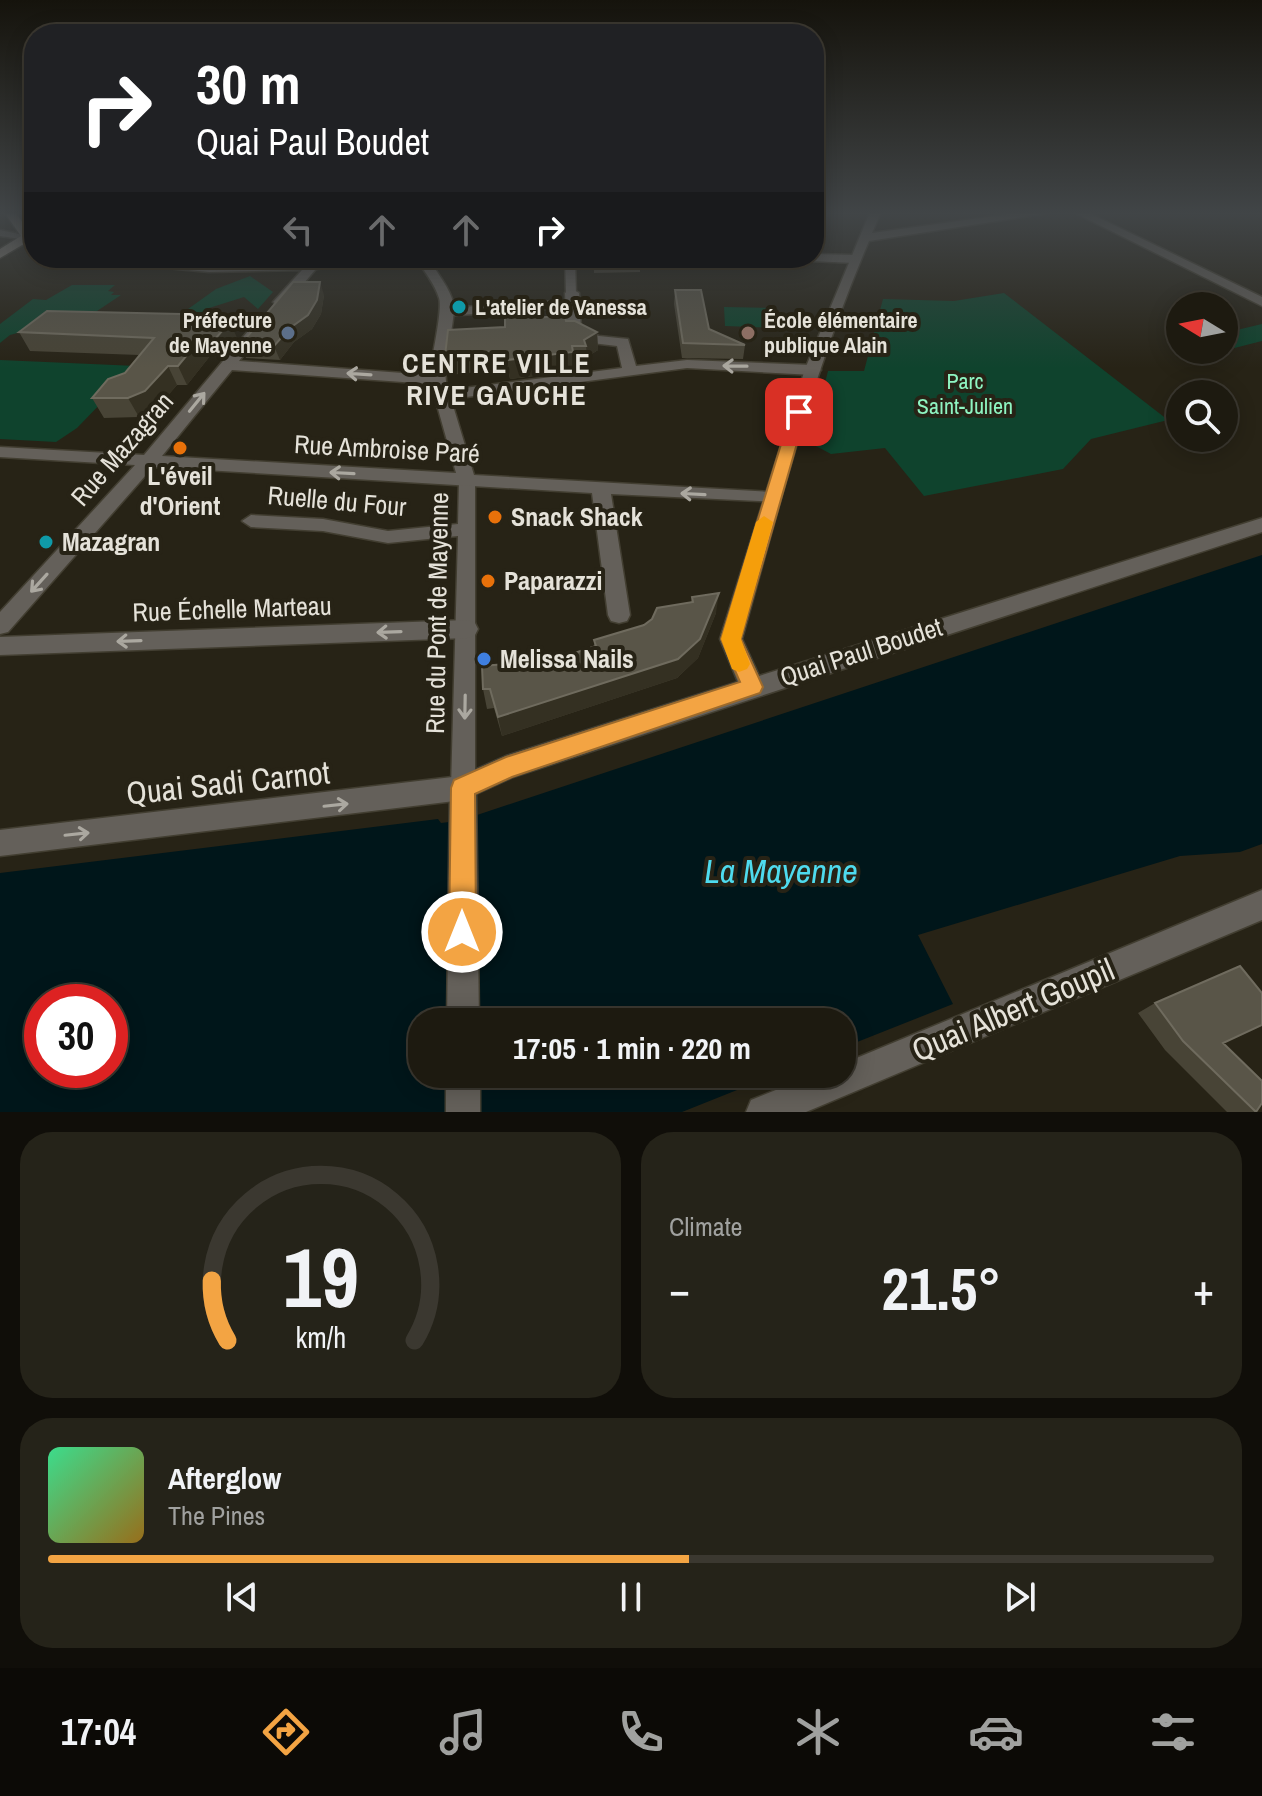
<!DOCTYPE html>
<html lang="en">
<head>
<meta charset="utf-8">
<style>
	:root { --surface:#1d1a10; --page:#252319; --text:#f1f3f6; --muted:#a0a19f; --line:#3b3830; --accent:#f3a443 }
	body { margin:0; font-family:"Archivo Narrow",sans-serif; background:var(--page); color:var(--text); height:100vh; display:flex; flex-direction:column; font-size:30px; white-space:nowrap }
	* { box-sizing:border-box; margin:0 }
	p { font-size:26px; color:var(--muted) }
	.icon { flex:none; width:44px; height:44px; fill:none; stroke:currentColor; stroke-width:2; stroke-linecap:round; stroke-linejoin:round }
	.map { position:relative; height:1112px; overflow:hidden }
	.side { display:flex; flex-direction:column; gap:20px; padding:20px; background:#100e09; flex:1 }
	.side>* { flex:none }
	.guide { position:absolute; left:24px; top:24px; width:800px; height:244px; border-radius:32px; box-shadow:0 4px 20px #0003,0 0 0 2px var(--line); background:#202124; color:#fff; overflow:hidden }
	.needle { width:52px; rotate:280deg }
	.buttons { position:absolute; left:1166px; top:292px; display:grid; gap:16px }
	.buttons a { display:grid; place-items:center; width:72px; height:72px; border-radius:50%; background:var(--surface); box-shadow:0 4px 20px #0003,0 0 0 2px var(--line); font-size:40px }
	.speed { position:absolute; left:24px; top:984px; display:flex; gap:16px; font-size:40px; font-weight:700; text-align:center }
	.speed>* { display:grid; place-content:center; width:104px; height:104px; border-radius:50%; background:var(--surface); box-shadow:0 4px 20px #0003,0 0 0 2px var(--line); line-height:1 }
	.speed .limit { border:12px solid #d22; background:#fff; color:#111 }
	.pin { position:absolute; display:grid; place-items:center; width:68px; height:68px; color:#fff; margin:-34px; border-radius:16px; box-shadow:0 4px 12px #0006 }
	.me { position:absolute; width:88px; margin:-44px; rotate:0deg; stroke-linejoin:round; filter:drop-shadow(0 0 6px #0008) }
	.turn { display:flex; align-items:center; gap:28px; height:168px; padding:0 40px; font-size:36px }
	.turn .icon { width:104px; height:104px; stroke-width:2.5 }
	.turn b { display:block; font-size:56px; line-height:68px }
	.lanes { display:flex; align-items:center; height:76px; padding:0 40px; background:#0003; justify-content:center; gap:40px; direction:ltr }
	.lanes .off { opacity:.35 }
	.big { font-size:60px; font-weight:700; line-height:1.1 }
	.side .tile { flex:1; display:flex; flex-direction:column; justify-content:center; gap:12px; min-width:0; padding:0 28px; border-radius:32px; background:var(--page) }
	.side .dial { align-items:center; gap:0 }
	.dial svg { height:208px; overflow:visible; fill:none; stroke:var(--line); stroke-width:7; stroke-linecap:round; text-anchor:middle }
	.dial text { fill:var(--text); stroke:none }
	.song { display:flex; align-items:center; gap:24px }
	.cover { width:96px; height:96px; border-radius:12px; background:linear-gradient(135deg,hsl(150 70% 55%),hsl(40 70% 35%)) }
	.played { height:8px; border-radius:4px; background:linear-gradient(90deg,var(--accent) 55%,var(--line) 55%) }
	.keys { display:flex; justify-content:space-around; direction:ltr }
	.heat { display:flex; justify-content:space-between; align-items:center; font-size:44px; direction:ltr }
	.side .tiles { flex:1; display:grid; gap:20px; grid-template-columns:1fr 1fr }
	.tile:last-child { grid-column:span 2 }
	.trip { position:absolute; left:408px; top:1008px; width:448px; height:80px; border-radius:32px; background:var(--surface); box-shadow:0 4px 20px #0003,0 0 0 2px var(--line); font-weight:700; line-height:80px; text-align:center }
	.dock { display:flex; height:128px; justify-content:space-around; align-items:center; background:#0c0a06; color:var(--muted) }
	.dock .icon { width:56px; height:56px }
	.dock .on { color:var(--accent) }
	.dock b { font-size:36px; color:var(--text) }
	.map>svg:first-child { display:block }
</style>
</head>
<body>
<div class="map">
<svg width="1262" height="1112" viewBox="0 0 1262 1112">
	<rect width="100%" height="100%" fill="#272316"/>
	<path fill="#0f432d" d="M250,276L273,292L258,309L244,297L206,309L209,312L200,323H188V309L216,289Z
		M72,285H115L108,291L114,292L111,295H121L97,311L10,335L0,343V324L33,299L46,300Z
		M1004,293L1168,420L1091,439L1063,469L924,496L885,448L831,454L810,443L828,371H864L883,299L954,301Z
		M724,307L775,308L778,328L725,326Z
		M1262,324V341L1211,354L1203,350H1224V333Z
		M0,360L137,366L77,428L56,442L0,439Z"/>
	<path fill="#00161a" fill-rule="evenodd" d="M1262,555V844L1240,852L1180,856L918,935L953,1004L842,1048V1022H422V1074H777L682,1112H0V873L438,819L441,823L473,819L477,815ZM42,1002H110V1070H42Z"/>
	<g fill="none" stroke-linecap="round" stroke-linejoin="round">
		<defs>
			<path id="pedestrian" d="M565,258H575L576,295L566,293Z
				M571,300L577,304L575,307L446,316L440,312L446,308Z
				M467,475L475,480V788L471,796L463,799L455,796L451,788L458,536L388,543L323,531L251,527L242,521L251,515L323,519L388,531L458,524L459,480Z"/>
			<path id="minor" d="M1073,212H1087L1262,297V306Z
				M814,254L855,255L861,259L855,263L810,261L808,258H814Z
				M98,258L244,265L390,258L384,262L316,269L285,305L280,306L273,302L302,270L209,272L104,262Z
				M416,258H428C435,270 446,283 451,296C461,319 438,359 448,390L622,368L617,346L592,343L567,331L565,293L572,289L579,293L581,329L599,336L628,339L636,366L687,360L813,365L821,370L813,375L687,368L451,399L474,475L771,492L778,494L780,498L778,502L611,494L630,615L627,621L619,623L611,621L608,615L592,493L153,467L8,632L0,634V612L135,465L0,457V447L144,455L254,324L259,323L266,327L239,361L430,375C431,358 443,310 439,298C435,284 423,270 416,258ZM232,370L431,384L456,473L162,456Z
				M467,620L475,623L478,629L475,635L467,638L0,655V637Z
				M463,776L472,779L476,788L479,1022H447L450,788L454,779Z
				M446,1074H480V1112H446Z"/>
			<path id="tertiary" d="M870,212H881L872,233L1023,212H1054L869,241C814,369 779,505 742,639L759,676L1262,518V532L513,777L463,800L0,856V830L461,776L506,756L738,682L720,639L805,369Z
				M0,230L33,237L27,240L0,236Z
				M1262,890V920L806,1112H746L751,1100L816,1074H842V1064Z"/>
			<path id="secondary" d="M4,212H15L29,231L34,230V238L0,258V249L21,236Z"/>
		</defs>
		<use href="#pedestrian" stroke="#423e31" stroke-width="3"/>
		<use href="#minor" stroke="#423e31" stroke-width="3"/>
		<use href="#tertiary" stroke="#423e31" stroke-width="3"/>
		<use href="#secondary" stroke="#423e31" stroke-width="3"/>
		<use href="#pedestrian" fill="#64605a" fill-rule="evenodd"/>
		<use href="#minor" fill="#64605a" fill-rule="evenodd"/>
		<use href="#tertiary" fill="#64605a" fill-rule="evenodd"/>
		<use href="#secondary" fill="#898379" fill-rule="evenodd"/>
	</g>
	<path fill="#484436" d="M594,258L640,263V272L594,273Z
		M675,290L709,329L745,345L743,359L682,358L674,304Z
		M324,295L321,314L312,329L294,342L280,360L246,358L241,344Z
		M181,314L238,340L224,357L210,356L187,385H177L155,410L139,417L104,418L92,398L125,373L139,355L30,351L19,332Z
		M527,318L566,321L597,332L598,350L587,357V364L574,365V371L510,379L508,369L449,375L445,356Z
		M692,597L716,613L698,658L677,678L502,736L494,708L487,709L483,689L594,647V640L644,625L691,603Z
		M1155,1003L1223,1043L1256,1112H1227L1165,1050L1138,1013Z"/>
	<path fill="#343022" d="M320,282L324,295L321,314L312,329L294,342L280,360L274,346Z
		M230,322L238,340L224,357L216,338Z
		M597,332L598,350L587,357L586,346L584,340Z
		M201,338L210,356L187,385L178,366Z
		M573,352L574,371L510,379L507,360Z
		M168,366L177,385L155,410L139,417L128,398Z
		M719,593L716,613L698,658L677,678L502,736L498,717Z"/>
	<path fill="#595548" stroke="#6f6b5e" stroke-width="2" d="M594,258H629L640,263L594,265Z
		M293,282H320L317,300L308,315L290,328L274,346L241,344Z
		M675,290H701L709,329L745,345L683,343Z
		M47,311L181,314L230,322L216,338H201L178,366H168L145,391L128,398H92L108,379L125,373L154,338L19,332Z
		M527,313V318L565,316L566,321H575L597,332L584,340L586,346H572L573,352L507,360L506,351L445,356L448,330L505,327V315Z
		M719,593L700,639L678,659L498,717L490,689H483L482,666L553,660L596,646L594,640L644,625L652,619L657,608L693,602L692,597Z
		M1240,966L1262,993V1025L1223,1043L1262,1081V1103L1256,1112L1183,1041L1155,1003Z"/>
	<defs><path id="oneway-shaft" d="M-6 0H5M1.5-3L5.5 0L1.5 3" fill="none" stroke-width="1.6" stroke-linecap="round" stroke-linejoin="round" transform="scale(2)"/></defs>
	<g stroke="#aba8a0">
		<use href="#oneway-shaft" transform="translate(735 366) rotate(-179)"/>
		<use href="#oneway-shaft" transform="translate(359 374) rotate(-176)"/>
		<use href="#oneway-shaft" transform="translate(197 402) rotate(-51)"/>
		<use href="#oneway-shaft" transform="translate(342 473) rotate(-177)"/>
		<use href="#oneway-shaft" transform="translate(693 494) rotate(-177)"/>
		<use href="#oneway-shaft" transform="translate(39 583) rotate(132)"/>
		<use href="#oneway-shaft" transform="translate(389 632) rotate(178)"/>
		<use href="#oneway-shaft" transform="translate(129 641) rotate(178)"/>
		<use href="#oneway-shaft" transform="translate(465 707) rotate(91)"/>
		<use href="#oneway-shaft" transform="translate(336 805) rotate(-6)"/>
		<use href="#oneway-shaft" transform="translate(77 834) rotate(-6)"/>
	</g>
	<linearGradient id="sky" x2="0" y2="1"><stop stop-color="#15130c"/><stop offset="0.58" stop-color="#414547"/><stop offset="1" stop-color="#414547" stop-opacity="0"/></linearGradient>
	<rect width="1262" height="368" fill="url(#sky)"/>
	<path fill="#f3a443" stroke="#9e6b2c" stroke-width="2" d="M799,408L806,412L741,639L763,687L760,693L512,777L475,794L476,932L472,941L462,945L453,941L449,932L451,788L454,780L506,757L740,682L721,639L791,412Z"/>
	<path fill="#f59e0b" d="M764,516L773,522L741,639L750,664L747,669L739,672L732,669L721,639L756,522Z"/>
	<g fill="#0f9aa8" stroke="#272316" stroke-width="3">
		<circle cx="459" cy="307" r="8"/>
		<circle cx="46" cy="542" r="8"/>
	</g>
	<circle fill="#5c6f8a" stroke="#272316" stroke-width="3" cx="288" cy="333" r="8"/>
	<circle fill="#8d6e63" stroke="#272316" stroke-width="3" cx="748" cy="333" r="8"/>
	<g fill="#e8710a" stroke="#272316" stroke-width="3">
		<circle cx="180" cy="448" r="8"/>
		<circle cx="495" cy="517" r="8"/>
		<circle cx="488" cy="581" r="8"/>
	</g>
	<circle fill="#3f7fe0" stroke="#272316" stroke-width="3" cx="484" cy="659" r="8"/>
	<g text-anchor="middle" stroke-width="8" stroke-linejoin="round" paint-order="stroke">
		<g font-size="22" font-weight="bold" fill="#e5e2d9" stroke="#272316" text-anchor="start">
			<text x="475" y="315">L'atelier de Vanessa</text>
			<text x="272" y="328" text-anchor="end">Préfecture<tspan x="272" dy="25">de Mayenne</tspan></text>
			<text x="764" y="328">École élémentaire<tspan x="764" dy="25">publique Alain</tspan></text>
		</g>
		<g font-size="22" fill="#8ff5c2" stroke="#272316">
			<text x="965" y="389">Parc<tspan x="965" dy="25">Saint-Julien</tspan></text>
		</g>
		<g font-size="26" fill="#e5e2d9" stroke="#272316">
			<text transform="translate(122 449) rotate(-49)" y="9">Rue Mazagran</text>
			<text transform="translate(387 449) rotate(3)" y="9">Rue Ambroise Paré</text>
			<text transform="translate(337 501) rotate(5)" y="9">Ruelle du Four</text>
			<text transform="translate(232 609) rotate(-2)" y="9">Rue Échelle Marteau</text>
			<text transform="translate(437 613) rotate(-89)" y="9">Rue du Pont de Mayenne</text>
			<text transform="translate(861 652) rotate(-18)" y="9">Quai Paul Boudet</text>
		</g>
		<g font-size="26" font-weight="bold" fill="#e5e2d9" stroke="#272316" text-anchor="start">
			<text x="180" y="485" text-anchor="middle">L'éveil<tspan x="180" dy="30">d'Orient</tspan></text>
			<text x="511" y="526">Snack Shack</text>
			<text x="62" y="551">Mazagran</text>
			<text x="504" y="590">Paparazzi</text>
			<text x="500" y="668">Melissa Nails</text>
		</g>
		<g font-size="28" font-weight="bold" letter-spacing="2" fill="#e5e2d9" stroke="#272316">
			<text x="497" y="373">CENTRE VILLE<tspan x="497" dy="32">RIVE GAUCHE</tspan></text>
		</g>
		<g font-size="32" fill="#e5e2d9" stroke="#272316">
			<text transform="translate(228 783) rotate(-6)" y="11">Quai Sadi Carnot</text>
			<text transform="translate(1013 1010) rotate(-23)" y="11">Quai Albert Goupil</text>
		</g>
		<g font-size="34" font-style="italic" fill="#4edbee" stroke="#272316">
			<text x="781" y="883">La Mayenne</text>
		</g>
	</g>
</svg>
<div class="buttons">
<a><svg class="needle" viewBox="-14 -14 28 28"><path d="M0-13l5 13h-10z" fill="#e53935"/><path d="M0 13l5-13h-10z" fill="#a0a19f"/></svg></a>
<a><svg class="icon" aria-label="search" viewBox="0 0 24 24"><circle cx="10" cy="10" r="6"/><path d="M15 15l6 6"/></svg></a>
</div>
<div class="speed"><div class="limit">30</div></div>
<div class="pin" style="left:799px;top:412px;background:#d93025"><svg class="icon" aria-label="arrive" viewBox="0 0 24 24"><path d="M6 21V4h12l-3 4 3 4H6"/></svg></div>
<svg class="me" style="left:462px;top:932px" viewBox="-20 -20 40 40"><circle r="17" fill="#f3a443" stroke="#fff" stroke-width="3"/><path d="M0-11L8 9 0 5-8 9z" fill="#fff"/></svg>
<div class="trip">17:05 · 1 min · 220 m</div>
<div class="guide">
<div class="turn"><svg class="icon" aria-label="right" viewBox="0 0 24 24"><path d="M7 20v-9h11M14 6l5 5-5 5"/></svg><div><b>30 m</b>Quai Paul Boudet</div></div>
<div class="lanes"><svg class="icon off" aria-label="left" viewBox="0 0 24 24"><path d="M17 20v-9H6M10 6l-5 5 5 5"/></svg><svg class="icon off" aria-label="ahead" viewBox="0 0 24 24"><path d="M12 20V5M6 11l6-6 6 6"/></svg><svg class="icon off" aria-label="ahead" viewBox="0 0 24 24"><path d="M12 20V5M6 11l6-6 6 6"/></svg><svg class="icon" aria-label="right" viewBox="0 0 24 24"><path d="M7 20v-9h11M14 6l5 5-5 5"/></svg></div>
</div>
</div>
<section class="side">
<div class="tiles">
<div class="tile dial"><svg viewBox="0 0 100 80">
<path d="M14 69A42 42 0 1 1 86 69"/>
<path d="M14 69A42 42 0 0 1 8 46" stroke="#f3a443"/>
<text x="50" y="56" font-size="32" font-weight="700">19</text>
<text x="50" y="72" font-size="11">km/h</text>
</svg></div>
<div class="tile"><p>Climate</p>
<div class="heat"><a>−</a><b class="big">21.5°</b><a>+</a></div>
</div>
<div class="tile">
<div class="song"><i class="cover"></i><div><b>Afterglow</b><p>The Pines</p></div></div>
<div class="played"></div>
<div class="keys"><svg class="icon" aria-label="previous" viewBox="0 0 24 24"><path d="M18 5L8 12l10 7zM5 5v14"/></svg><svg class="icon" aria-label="pause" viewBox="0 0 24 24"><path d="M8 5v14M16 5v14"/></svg><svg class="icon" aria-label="next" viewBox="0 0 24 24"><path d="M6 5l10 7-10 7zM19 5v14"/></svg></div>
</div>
</div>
</section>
<nav class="dock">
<b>17:04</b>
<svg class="icon on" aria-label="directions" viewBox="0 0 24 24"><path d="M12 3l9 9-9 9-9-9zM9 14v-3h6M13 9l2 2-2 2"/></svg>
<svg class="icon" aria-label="music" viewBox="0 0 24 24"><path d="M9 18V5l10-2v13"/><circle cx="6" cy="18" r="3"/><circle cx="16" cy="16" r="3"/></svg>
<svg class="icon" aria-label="phone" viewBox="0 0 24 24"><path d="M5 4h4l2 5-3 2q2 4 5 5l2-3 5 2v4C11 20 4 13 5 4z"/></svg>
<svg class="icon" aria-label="climate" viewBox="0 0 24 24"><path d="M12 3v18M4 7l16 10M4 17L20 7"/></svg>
<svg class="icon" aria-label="car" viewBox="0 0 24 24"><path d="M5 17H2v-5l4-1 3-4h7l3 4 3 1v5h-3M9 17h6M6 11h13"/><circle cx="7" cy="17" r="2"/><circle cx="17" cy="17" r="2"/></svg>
<svg class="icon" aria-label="filters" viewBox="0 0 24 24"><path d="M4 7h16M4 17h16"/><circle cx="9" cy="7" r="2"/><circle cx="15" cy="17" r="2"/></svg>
</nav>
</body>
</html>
